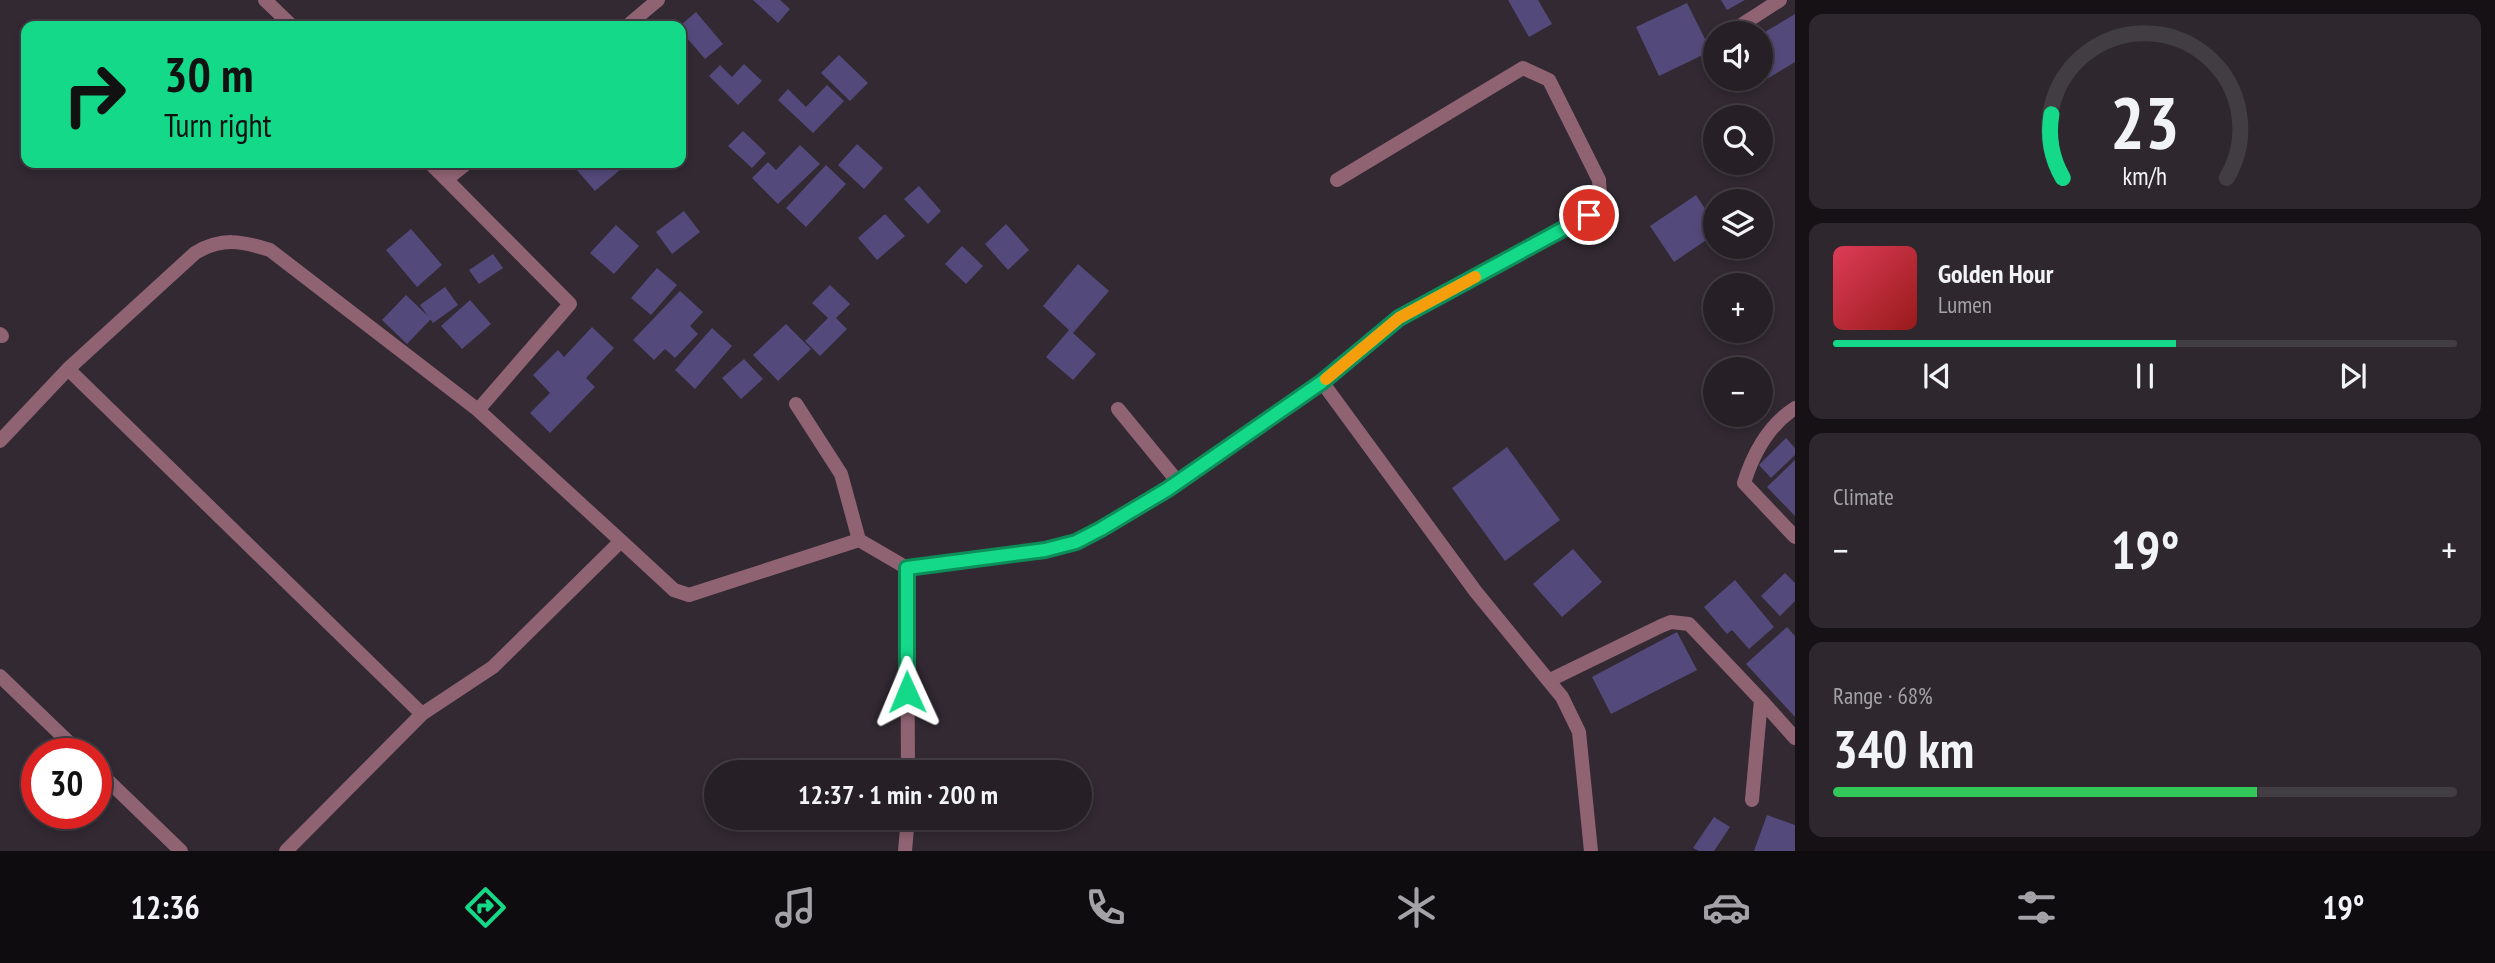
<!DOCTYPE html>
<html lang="en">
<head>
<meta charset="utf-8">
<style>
	:root { --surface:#261f26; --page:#2e272e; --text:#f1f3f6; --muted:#a4a2a7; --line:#423d43; --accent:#14d989 }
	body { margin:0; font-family:"PT Sans Narrow",sans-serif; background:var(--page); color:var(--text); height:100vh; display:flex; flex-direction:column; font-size:26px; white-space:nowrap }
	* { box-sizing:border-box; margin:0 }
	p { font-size:23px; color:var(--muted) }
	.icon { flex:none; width:38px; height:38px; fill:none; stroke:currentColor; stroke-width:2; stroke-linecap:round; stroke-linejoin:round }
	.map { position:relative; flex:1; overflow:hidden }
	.panel { display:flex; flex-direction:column; gap:14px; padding:14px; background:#151115; width:700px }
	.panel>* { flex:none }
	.banner { position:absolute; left:21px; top:21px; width:665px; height:147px; border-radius:14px; box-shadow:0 4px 10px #0003,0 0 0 2px var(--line); background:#14d989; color:#111; overflow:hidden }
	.fabs { position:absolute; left:1703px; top:21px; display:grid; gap:14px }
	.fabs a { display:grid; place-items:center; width:70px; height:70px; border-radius:50%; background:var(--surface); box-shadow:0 4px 10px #0003,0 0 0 2px var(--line); font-size:35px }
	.speed { position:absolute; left:21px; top:738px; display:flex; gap:14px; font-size:35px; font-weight:700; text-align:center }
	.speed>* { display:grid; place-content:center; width:91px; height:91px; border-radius:50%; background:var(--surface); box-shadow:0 4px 10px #0003,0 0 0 2px var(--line); line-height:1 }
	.speed .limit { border:10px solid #d22; background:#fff; color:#111 }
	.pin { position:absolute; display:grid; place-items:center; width:60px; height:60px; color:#fff; margin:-30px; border:4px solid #fff; border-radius:50%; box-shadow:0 2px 7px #0007 }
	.me { position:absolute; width:77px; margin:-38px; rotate:359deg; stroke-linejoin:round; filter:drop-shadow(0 0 5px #0008) }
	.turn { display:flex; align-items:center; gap:24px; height:147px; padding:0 28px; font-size:32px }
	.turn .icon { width:91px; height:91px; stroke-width:2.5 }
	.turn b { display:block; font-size:49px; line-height:60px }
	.big { font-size:52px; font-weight:700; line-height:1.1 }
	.panel .card { flex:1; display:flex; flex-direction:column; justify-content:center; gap:10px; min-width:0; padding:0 24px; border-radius:14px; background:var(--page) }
	.panel .dial { align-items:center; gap:0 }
	.dial svg { height:182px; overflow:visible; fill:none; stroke:var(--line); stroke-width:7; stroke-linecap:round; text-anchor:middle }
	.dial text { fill:var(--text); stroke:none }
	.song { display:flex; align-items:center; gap:21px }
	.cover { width:84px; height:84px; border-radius:10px; background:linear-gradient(135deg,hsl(350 70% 55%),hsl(0 70% 35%)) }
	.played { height:7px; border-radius:4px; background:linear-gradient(90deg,var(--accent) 55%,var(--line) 55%) }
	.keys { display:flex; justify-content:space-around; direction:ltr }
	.heat { display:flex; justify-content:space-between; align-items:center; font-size:38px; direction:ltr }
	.charge { height:10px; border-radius:5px; background:linear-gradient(90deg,#34c759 68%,var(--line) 0) }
	.trip { position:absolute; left:704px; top:760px; width:388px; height:70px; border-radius:35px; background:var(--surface); box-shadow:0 4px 10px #0003,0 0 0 2px var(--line); font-weight:700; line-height:70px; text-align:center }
	.menu { display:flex; height:112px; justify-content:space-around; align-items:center; background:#0f0c0f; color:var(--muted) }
	.menu .icon { width:49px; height:49px }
	.menu .selected { color:var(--accent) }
	.menu b { font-size:32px; color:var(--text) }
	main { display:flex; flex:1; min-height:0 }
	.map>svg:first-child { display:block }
</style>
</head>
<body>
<main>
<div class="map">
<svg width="1795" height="851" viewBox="0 0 1795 851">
	<rect width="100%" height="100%" fill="#322932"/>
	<path fill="#534a7b" d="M753,0H780L790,9L778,23Z
		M1508,0H1538L1552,24L1529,37Z
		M1721,0H1745L1727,10Z
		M1687,3L1711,51L1659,76L1636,27Z
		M696,12L723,44L705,59L681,31V25Z
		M1795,14V62L1767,79L1760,68V35Z
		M839,55L868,83L850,101L821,73Z
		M744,64L762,81L738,105L709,76L720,65L732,77Z
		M827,85L844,101L813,133L778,100L788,89L806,107Z
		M743,131L766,153L752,168L728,146Z
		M857,144L883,168L864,189L838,165Z
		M800,145L820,164L778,204L752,178L768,162L776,170Z
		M583,163H628L595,191L576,169Z
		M826,165L846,184L806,227L786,208Z
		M919,186L941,211L928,224L904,199Z
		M1696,195L1715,224V234L1674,262L1650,226Z
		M684,211L700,232L672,254L656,232Z
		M885,214L905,236L877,260L858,238Z
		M1006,224L1029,250L1008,270L985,244Z
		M616,225L639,246L614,274L590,253Z
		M411,229L442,265L417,287L386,250Z
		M962,246L983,266L966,284L945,264Z
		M493,254L503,268L479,284L469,270Z
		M1078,264L1109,291L1073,333L1096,354L1073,380L1046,357L1069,330L1043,306Z
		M657,268L677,285L651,315L631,298Z
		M830,285L850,304L836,318L847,329L820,356L805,341L828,318L812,303Z
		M445,287L458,305L433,323L420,305Z
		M680,291L703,312L690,326L698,334L675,358L665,349L654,360L633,340Z
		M406,295L431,319L407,344L382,320Z
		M470,300L491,324L462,349L441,326Z
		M786,324L811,349L778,381L753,355Z
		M592,327L614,348L586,378L595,387L550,433L530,413L550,393L533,375L558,350L564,357Z
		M712,328L732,346L695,389L675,370Z
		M744,359L763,379L741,399L722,378Z
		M1786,438L1795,448V455L1771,478L1759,465Z
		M1507,447L1560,520L1505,561L1452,488Z
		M1795,460V516L1767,487Z
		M1573,549L1602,582L1562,617L1533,584Z
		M1785,573L1795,583V601L1780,616L1761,596Z
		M1735,580L1774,627L1749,649L1732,630L1727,634L1704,607Z
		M1787,627L1795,636V717L1746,664Z
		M1677,632L1697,670L1611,714L1592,677Z
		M1767,815L1795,825V851H1754Z
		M1714,817L1730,827L1714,851H1699L1693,848Z"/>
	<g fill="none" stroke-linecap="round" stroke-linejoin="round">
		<path stroke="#906373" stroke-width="14" d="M265,0L292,26
			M627,26L658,0
			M1729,33L1780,0
			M1715,43V42
			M430,163L570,304L478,410
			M447,179L467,163
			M0,334L2,336
			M68,369L422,714
			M1322,382L1476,592L1562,697L1579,732L1591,851
			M796,404L841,474L859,540L907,568L908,772
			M1795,408C1769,425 1753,454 1744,483L1795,537
			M1118,409L1178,482
			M0,441L68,369L195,253C222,237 241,241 270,250L478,410L621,541
			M907,568L1045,550L1075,542L1101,529L1168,489L1322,382L1399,318L1589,215L1600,196L1599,180L1549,80L1523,68L1337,180
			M0,676L81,754
			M1550,680L1661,626L1671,622L1689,624L1761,700L1752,800
			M1761,700L1795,738
			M96,769L181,851
			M286,851L422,714L493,667L621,541L674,590L689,595L859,540
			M905,851L908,817"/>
	</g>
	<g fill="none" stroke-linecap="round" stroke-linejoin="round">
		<defs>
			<path id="route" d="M907,692V568L1045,550L1076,542L1101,529L1168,489L1322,382L1399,318L1589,215"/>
		</defs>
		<use href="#route" stroke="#0d8d59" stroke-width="18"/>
		<use href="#route" stroke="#14d989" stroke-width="12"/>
		<path stroke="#f59e0b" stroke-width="12" d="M1326,379L1399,318L1475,277"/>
	</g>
</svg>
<div class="fabs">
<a><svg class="icon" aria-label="sound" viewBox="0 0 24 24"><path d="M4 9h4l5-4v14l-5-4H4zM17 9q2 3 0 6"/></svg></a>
<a><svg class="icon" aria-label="search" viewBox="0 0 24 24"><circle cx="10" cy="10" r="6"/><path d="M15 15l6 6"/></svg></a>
<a><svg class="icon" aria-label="layers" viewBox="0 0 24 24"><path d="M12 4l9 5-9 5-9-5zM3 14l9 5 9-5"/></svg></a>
<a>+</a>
<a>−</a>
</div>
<div class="speed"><div class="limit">30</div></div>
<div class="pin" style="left:1589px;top:215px;background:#d93025"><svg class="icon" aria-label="arrive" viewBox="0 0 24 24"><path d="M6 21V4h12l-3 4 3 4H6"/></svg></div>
<svg class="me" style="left:907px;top:692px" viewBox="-20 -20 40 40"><path d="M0-17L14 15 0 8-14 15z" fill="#14d989" stroke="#fff" stroke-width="4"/></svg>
<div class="trip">12:37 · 1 min · 200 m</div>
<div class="banner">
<div class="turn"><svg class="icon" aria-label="right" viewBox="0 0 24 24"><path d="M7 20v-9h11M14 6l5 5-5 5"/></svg><div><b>30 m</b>Turn right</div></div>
</div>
</div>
<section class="panel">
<div class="card dial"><svg viewBox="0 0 100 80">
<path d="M14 69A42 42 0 1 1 86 69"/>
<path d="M14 69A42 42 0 0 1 9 41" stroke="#14d989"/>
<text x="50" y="56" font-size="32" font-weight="700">23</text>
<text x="50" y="72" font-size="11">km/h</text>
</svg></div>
<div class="card">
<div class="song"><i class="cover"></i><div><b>Golden Hour</b><p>Lumen</p></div></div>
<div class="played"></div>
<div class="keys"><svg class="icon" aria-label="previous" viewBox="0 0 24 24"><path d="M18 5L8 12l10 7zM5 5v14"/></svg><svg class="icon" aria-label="pause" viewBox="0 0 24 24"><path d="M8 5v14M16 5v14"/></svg><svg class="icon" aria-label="next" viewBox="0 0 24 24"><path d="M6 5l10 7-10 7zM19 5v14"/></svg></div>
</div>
<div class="card"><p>Climate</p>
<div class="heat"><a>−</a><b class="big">19°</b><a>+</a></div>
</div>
<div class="card"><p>Range · 68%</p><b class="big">340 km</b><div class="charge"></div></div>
</section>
</main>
<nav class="menu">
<b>12:36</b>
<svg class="icon selected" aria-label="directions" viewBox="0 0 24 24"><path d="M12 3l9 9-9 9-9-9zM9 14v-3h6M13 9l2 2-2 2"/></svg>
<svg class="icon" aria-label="music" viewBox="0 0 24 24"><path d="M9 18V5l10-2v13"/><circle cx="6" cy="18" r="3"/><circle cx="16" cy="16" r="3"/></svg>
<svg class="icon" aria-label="phone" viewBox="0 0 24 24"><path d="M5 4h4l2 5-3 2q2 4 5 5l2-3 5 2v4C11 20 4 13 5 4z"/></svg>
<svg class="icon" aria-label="climate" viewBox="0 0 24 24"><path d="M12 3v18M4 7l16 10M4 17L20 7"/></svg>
<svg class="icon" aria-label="car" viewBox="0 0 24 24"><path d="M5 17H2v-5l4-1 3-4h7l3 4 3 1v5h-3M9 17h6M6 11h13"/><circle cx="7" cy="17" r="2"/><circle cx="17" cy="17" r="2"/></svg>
<svg class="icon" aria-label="filters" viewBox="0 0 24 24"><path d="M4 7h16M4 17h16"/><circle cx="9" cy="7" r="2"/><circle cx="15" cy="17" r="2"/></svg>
<b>19°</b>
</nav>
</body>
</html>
